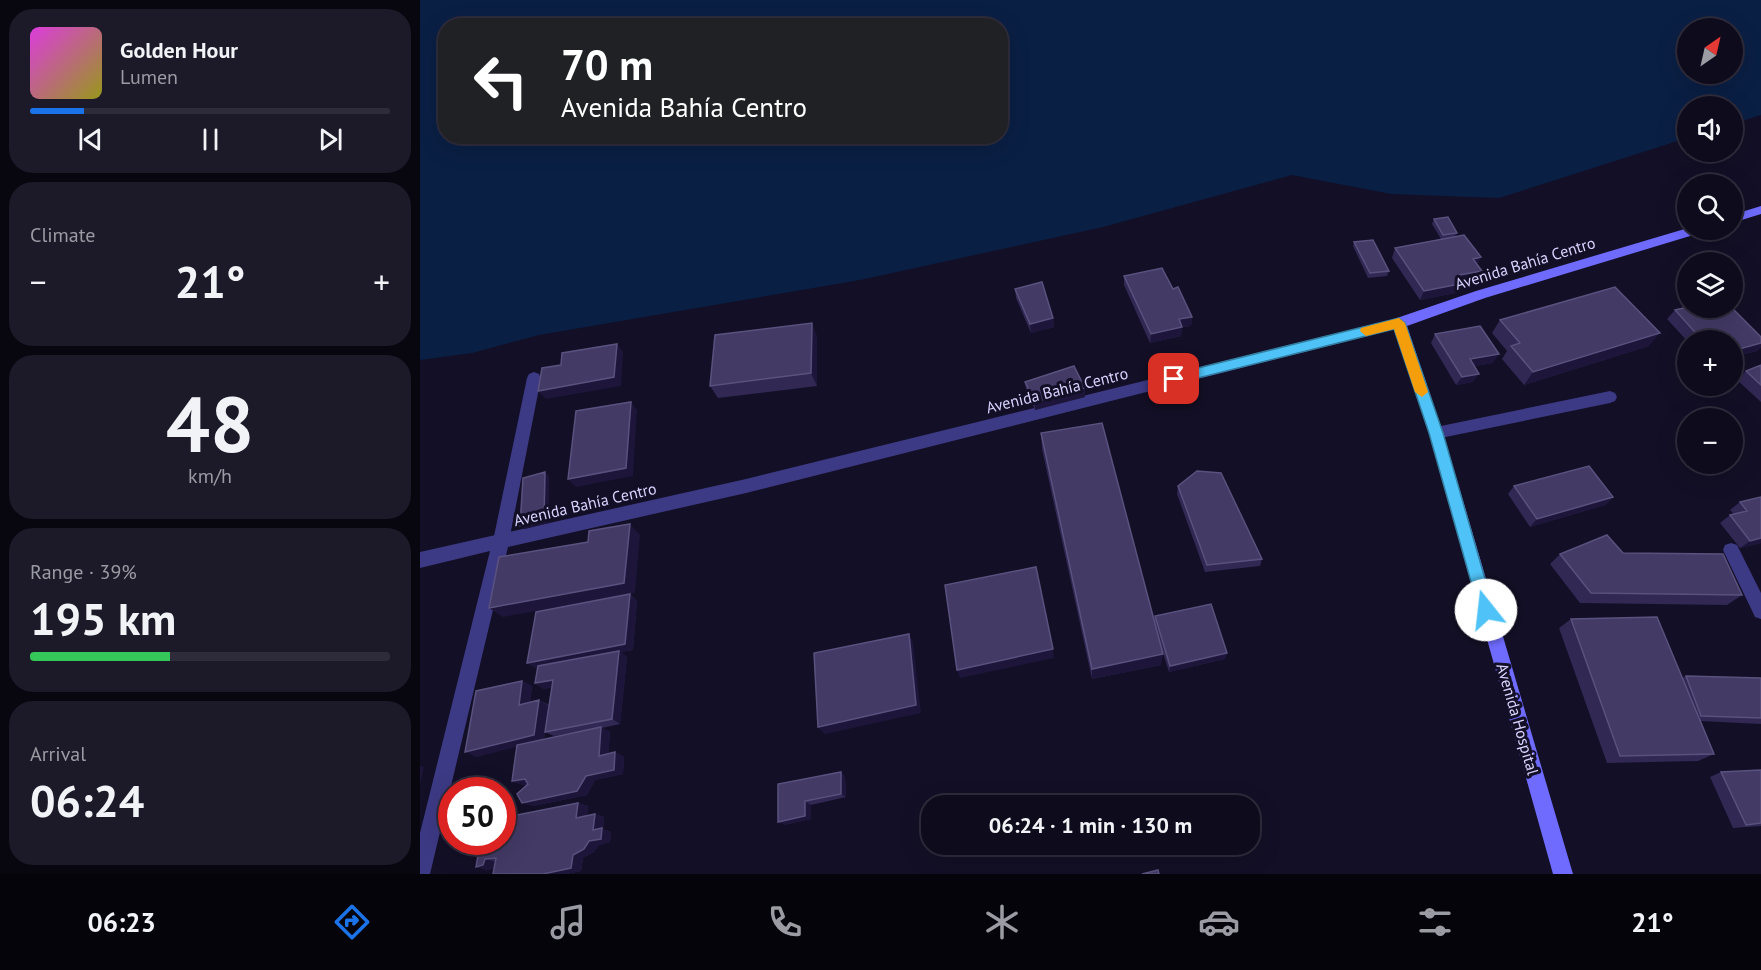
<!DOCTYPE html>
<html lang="en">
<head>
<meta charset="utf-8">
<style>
	:root { --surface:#0e0b1c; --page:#1c1929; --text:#f1f3f6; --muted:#9b9ba3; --line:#2e2b3b; --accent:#1a73e8 }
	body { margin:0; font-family:"PT Sans",sans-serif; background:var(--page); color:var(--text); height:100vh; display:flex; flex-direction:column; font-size:22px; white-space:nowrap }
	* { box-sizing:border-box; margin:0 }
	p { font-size:20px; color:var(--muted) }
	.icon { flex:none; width:33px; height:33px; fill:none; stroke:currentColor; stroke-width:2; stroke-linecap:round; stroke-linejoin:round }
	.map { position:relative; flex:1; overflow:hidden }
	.side { display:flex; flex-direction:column; gap:9px; padding:9px; background:#08060f; width:420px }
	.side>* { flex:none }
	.top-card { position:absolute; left:18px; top:18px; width:570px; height:126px; border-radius:24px; box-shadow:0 6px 24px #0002,0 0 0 2px var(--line); background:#202124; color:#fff; overflow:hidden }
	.needle { width:39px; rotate:34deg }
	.controls { position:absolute; left:1257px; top:18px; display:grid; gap:12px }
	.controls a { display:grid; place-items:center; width:66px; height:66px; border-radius:50%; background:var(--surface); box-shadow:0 6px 24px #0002,0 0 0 2px var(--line); font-size:30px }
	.speed { position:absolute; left:18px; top:777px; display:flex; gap:12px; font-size:30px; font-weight:700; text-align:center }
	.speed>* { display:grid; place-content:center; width:78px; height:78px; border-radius:50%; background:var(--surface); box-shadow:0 6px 24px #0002,0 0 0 2px var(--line); line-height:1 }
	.speed .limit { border:9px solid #d22; background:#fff; color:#111 }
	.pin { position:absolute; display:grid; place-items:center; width:51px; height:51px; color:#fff; margin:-26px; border-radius:12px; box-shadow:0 3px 9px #0006 }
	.me { position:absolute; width:66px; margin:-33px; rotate:344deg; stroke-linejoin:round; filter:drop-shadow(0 0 4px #0008) }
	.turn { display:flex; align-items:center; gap:21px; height:126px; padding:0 24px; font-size:27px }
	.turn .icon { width:78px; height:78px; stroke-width:2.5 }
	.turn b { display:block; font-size:42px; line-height:51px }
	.big { font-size:45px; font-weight:600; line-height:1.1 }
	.side .tile { flex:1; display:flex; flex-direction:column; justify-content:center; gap:9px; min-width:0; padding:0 21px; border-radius:24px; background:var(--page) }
	.side .dial { align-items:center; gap:0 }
	.dial b { font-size:78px; line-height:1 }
	.song { display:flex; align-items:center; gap:18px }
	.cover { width:72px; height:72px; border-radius:9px; background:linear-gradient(135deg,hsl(300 70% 55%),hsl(60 70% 35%)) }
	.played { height:6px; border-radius:3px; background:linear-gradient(90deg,var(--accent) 15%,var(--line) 15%) }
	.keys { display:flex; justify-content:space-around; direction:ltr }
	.heat { display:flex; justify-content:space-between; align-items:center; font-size:33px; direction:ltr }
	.charge { height:9px; border-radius:4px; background:linear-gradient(90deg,#34c759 39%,var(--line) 0) }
	.trip { position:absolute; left:501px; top:795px; width:339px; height:60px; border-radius:24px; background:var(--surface); box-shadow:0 6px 24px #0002,0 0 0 2px var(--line); font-weight:600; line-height:60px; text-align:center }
	.tab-bar { display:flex; height:96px; justify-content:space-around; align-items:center; background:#06040b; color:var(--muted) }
	.tab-bar .icon { width:42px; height:42px }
	.tab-bar .on { color:var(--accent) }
	.tab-bar b { font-size:27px; color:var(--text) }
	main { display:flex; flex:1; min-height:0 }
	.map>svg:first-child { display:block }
</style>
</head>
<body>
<main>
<section class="side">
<div class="tile">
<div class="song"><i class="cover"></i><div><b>Golden Hour</b><p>Lumen</p></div></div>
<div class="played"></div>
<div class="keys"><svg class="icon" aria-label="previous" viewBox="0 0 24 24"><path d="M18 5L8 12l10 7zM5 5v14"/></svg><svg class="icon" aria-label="pause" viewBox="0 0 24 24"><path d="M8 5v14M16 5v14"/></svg><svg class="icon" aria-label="next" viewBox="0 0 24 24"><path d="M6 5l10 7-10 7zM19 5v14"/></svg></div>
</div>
<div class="tile"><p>Climate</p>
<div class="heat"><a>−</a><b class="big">21°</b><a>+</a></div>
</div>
<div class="tile dial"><b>48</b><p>km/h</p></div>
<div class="tile"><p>Range · 39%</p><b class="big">195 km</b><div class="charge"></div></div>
<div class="tile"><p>Arrival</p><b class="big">06:24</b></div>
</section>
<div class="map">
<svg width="1341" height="874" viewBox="0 0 1341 874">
	<rect width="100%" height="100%" fill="#130f26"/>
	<path fill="#0a1f44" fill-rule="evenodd" d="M0,0H1341V115L1313,124L1312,106H1268L1267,138L1079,198L971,194L872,175L683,227L440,280L119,335L52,353L0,360ZM26,26H580V136H26ZM1268,28H1312V74H1268Z"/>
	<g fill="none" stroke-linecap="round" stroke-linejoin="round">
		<path fill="#3d3a85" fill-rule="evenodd" d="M114,372L119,374L121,378L89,541L87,546L81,548L75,546L73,541L107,378L109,374Z
			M1190,391L1195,393L1197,397L1195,401L1190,403L1016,439L1011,437L1009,433L1011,429L1016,427Z"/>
		<path fill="#3d3a85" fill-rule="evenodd" d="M979,318L984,319L986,323L984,327L326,493L88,547L10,874H0V833L70,551L0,568V552L326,479Z
			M1311,543L1317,545L1341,593V619L1335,617L1303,550L1305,545Z"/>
		<path fill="#6f6bff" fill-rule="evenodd" d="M1341,206V214L1312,223V215Z
			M1268,228L1282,230L1280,233L1065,298L987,326L1023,433L1153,874H1133L1009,433L972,323L974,319L1056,291Z"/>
	</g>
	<path fill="#312854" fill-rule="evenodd" d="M1014,219L1037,233L1035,236L1057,264V280L1044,282L1040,292L1000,300L972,258L975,248L1021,239L1012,224Z
		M934,242L969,271L967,276L948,278L933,246Z
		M704,276L753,289L772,317L771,326L762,327L761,336L730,343L704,285Z
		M595,289L633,318L634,327L611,333L596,298Z
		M1255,310L1341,337V347L1337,351L1312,357V340H1268V342L1247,319Z
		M1080,320L1229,346L1104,385L1082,359L1087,351L1072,333Z
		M1015,334L1073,363L1054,366L1053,382L1036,385L1011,343Z
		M397,336V386L298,398L290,386Z
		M1341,365V402L1317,380L1326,371Z
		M605,382L665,388V397L615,410L606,390Z
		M621,433L734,620L735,616L807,653L805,659L749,672L740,643L741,665L672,679L622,449Z
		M758,486L842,559L840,566L785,572L757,494Z
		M1094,486L1193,497L1185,505L1110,527L1088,494Z
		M1341,497V543L1320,548L1300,523L1310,515L1314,514L1310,510L1320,502Z
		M1140,554L1322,595L1307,605L1160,603L1130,564Z
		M210,594L217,601L213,650L201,652L207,657L200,724L182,728L190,732L188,754L195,752L204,757L203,774L175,780L167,795L113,806L108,784L103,785L92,781L97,746L56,757L102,681L112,686L110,702L119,700L129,705L132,687L124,689L115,683ZM163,731L124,740L125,732L134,736Z
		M1151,619L1262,678L1266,676L1341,678V724L1281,721L1294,754L1278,761L1187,763L1139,628Z
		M1341,770V826L1313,828L1290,777L1301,772Z
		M425,776L426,797L391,805V819L364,825L358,784Z
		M158,803L168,806L167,816L175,814L184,817L183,829L191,832L190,842L179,845L174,852L163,858L161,871L146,874H73L74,868L68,870L56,867L82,842Z"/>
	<path fill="#1d163a" d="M1061,257L1056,267L1053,259Z
		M1062,271L1057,280L1035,284L1039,275Z
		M1045,283L1040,292L1000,300L1004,291Z
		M772,317L771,326L762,327L761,336L730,343L731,334L759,319Z
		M633,318L634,327L611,333L610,324Z
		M392,323L397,336V386L391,373Z
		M1240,333L1229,346L1104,385L1113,372Z
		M1341,343V347L1337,351L1312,357V351Z
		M197,344L203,352L201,386L126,399L118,391Z
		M1079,354L1073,363L1045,368L1050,359Z
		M1059,374L1053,382L1036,385L1042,377Z
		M665,388V397L615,410V402Z
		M211,402L217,410L213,476L156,487L148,479Z
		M125,472L129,476V523L105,529L100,526Z
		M1193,497L1185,505L1110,527L1117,519Z
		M210,524L220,535L215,593L83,617L69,608Z
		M1341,538V543L1320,548L1330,541Z
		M210,594L217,601L213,650L201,652L207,657L200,724L107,663Z
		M489,634L493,643L501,713L405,734L398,727Z
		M633,649L634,658L540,678L537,670Z
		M807,653L805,659L749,672L750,666Z
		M743,654L741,665L672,679V669Z
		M133,680L142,685L124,689L115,683Z
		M102,681L112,686L109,710L99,705Z
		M119,700L129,706L124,740L56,757L45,752Z
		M181,727L190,732L188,760L179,756Z
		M195,752L204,757L203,774L175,780L167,795L113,806L102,803L166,776Z
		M0,766L4,767L0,785Z
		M421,772L425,776L426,797L421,794Z
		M105,779L115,783L103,785L92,781Z
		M385,801L391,805V819L364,825L358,822Z
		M158,803L168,806L166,821L156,818Z
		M175,814L184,817L183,829L191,832L190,842L179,845L174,852L163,858L161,871L146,874H123L153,855L173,830Z
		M65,859L77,862L75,868L68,870L56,867Z"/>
	<path fill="#433a66" stroke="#5a527e" stroke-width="1.5" d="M1028,217L1037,233L1023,235L1014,219Z
		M1044,235L1061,257L1053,259L1062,271L1039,275L1045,283L1004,291L975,248Z
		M953,240L969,271L950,273L934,242Z
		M742,268L753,289L758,287L772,317L759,319L762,327L731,334L704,276Z
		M622,282L633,318L610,324L595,289Z
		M1195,287L1240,333L1113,372L1091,346L1100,343L1080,320Z
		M1268,307L1312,308L1341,337V343L1312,351V340H1282L1255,310Z
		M392,323L391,373L290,386L295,335Z
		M1060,326L1079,354L1050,359L1059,374L1042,377L1015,334Z
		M197,344L194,377L118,391L122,368L141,365L142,353Z
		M1341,365V385L1326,371Z
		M654,366L665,388L615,402L605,382Z
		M211,402L206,468L148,479L156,411Z
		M682,423L743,654L672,669L621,433Z
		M1169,466L1193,497L1117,519L1094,486Z
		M777,471L801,473L842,559L787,565L758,486Z
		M125,472L124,519L100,526L103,478Z
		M1341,497V538L1330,541L1310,515L1327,511L1320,502Z
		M210,524L204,583L69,608L79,557L168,542L169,531Z
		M1187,535L1203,553L1303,554L1322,595L1171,593L1140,554Z
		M616,567L633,649L537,670L525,585Z
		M210,594L205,644L107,663L116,612Z
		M791,604L807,653L750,666L735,616Z
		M1237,617L1294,754L1200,756L1151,619Z
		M489,634L496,705L398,727L394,653Z
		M199,651L192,719L125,732L133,680L115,683L118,666Z
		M1266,676L1341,678V718L1281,716Z
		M102,681L99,705L119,700L114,735L45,752L56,691Z
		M181,727L179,756L195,752L194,770L166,776L157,791L102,803L97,794L108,784L105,779L92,781L97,745Z
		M1341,770V823L1326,825L1301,772Z
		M421,772V794L385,801V816L358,822V784Z
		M158,803L156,818L175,814L173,830L182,828L181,839L169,841L164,849L153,855L151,868L123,874H73L76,858L65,859L63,865L56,867L60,844L73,842H82V818Z
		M738,870L739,874H722Z"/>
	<path fill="#4fc3f7" stroke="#337fa1" stroke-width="1.5" d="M979,318L985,323L1023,433L1074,610L1072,615L1066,617L1061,615L1059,610L1009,433L974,329L754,384L747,379L754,374Z"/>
	<path fill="#f59e0b" d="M979,318L985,323L1008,392L1002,397L995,392L974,329L946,336L940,331L941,328Z"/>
	<g text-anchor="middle" stroke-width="6" stroke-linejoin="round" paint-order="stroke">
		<g font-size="16" fill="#d9d4ff" stroke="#130f26">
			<text transform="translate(1105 263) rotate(-17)" y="6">Avenida Bahía Centro</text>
			<text transform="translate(637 390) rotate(-14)" y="6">Avenida Bahía Centro</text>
			<text transform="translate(165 504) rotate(-13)" y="6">Avenida Bahía Centro</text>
			<text transform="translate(1098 719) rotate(74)" y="6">Avenida Hospital</text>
		</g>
	</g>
</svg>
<div class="controls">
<a><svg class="needle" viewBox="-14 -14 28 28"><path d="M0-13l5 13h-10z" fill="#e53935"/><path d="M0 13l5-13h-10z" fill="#9b9ba3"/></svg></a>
<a><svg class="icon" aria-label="sound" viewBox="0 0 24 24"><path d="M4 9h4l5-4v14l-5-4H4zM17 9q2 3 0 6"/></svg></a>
<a><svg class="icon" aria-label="search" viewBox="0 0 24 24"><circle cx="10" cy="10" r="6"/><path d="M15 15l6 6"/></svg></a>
<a><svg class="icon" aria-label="layers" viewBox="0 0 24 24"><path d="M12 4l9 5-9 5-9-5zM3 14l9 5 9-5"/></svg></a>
<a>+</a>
<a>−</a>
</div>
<div class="speed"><div class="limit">50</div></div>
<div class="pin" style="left:754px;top:379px;background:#d93025"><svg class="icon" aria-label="arrive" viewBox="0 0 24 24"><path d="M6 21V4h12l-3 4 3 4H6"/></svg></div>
<svg class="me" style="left:1066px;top:610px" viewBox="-20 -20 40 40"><circle r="19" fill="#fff"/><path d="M0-13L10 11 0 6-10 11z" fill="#4fc3f7"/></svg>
<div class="trip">06:24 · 1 min · 130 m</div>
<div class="top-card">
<div class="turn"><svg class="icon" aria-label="left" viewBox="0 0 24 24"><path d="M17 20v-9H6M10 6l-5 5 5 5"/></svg><div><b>70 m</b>Avenida Bahía Centro</div></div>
</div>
</div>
</main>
<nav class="tab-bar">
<b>06:23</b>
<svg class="icon on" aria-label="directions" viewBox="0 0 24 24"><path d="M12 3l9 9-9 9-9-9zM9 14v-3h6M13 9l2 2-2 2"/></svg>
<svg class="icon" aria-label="music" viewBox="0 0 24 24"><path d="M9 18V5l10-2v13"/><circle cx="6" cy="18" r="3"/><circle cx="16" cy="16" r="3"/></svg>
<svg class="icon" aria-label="phone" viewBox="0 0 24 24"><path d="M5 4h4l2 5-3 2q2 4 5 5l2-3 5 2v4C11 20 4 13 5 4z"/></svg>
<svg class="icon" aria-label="climate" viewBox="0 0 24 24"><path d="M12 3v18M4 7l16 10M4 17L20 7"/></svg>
<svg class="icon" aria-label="car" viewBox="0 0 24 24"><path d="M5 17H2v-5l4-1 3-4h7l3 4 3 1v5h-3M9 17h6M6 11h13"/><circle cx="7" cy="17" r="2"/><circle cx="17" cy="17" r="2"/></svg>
<svg class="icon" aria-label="filters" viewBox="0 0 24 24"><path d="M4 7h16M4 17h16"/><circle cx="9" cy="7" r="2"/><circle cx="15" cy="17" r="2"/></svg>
<b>21°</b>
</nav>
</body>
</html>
